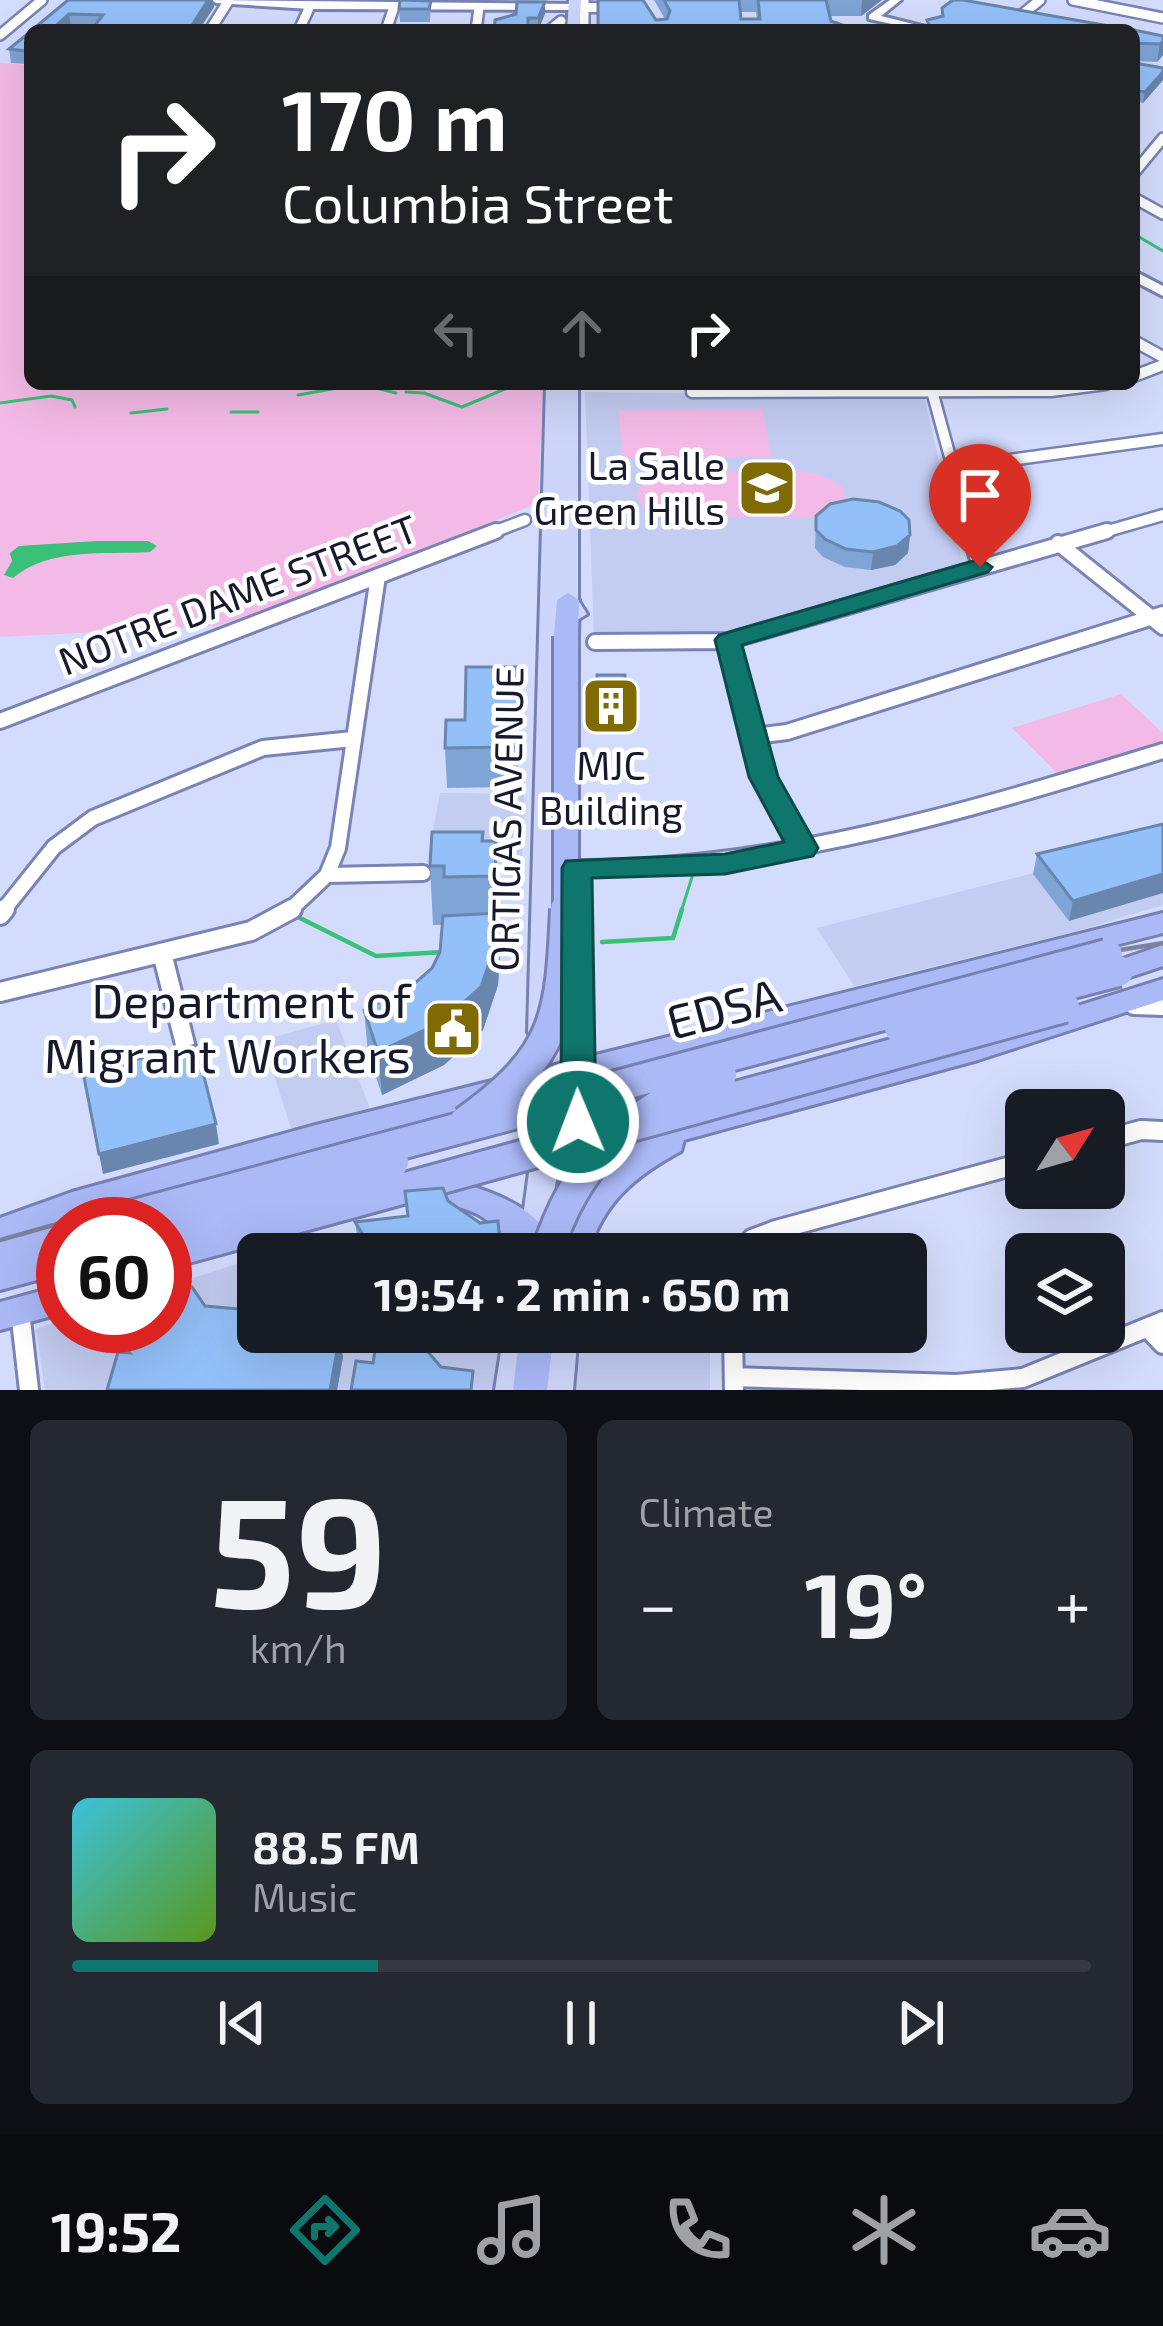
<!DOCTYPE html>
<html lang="en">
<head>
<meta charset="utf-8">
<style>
	:root { --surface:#171b24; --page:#242831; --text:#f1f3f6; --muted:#9ea1a6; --line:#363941; --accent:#0f766e }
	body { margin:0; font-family:"Exo 2",sans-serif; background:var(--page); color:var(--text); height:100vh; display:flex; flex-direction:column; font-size:45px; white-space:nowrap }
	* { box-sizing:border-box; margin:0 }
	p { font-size:39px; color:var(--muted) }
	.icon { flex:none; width:66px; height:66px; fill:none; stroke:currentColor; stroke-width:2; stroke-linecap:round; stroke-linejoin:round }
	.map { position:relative; height:1390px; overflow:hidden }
	.side { display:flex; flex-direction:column; gap:30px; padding:30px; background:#0d0f14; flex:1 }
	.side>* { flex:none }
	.banner { position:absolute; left:24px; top:24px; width:1116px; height:366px; border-radius:18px; box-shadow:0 12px 48px #0002; background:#202124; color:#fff; overflow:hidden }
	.needle { width:78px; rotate:53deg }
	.controls { position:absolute; left:1005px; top:1089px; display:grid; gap:24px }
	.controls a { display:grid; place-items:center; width:120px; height:120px; border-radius:18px; background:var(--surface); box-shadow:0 12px 48px #0002; font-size:60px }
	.speed { position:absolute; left:36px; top:1197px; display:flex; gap:24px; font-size:60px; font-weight:700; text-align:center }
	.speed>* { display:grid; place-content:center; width:156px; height:156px; border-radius:50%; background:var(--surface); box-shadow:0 12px 48px #0002; line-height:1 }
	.speed .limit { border:18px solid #d22; background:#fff; color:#111 }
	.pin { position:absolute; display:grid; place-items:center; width:102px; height:102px; color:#fff; margin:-123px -51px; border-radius:50% 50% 50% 0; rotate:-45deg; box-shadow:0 0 12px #0007 }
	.pin .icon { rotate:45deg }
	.me { position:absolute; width:132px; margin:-66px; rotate:359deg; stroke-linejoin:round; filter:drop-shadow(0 0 9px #0008) }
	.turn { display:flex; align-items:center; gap:42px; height:252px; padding:0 60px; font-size:54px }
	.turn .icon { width:156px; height:156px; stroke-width:2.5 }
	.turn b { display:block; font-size:84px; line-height:102px }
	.lanes { display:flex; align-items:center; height:114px; padding:0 60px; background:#0003; justify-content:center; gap:60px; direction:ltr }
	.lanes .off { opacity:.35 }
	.big { font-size:90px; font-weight:700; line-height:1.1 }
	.side .widget { flex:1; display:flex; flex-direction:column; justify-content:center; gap:18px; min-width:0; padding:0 42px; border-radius:18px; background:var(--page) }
	.side .dial { align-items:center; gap:0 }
	.dial b { font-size:156px; line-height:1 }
	.song { display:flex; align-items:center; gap:36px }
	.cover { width:144px; height:144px; border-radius:18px; background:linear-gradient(135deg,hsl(190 70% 55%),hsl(90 70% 35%)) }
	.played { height:12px; border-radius:6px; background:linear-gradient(90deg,var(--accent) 30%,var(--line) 30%) }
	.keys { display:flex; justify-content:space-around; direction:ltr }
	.heat { display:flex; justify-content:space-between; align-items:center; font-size:66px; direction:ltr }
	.side .tiles { flex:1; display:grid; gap:30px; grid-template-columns:1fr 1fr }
	.widget:last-child { grid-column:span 2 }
	.trip { position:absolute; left:237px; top:1233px; width:690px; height:120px; border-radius:18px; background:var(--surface); box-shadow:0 12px 48px #0002; font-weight:700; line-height:120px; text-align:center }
	.menu { display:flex; height:192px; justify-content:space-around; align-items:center; background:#090b0e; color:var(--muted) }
	.menu .icon { width:84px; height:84px }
	.menu .current { color:var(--accent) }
	.menu b { font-size:54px; color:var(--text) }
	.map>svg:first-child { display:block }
</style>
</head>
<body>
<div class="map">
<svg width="1163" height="1390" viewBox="0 0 1163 1390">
	<rect width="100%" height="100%" fill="#d4dcfd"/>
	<path fill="#c3ccf1" d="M585,392L924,396L963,564L719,636L594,635Z
		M440,793L524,794L522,866L427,862Z
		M1163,840V905L1077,931L854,986L817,928Z
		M336,1020L371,1111L292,1132L263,1040Z
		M258,1257V1332H508L501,1390H45L36,1329L63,1320V1326H165V1287Z
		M578,1332H710V1390H573Z"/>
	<path fill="#f4bae7" d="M0,63L30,65V384H543L538,503L332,588L216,626L0,637Z
		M763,409L771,457L622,458L619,410Z
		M670,472H800L816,473L842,486L846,500L830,514L815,518L664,516L644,508L636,494L643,482Z
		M1121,694L1163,733V742L1060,776L1012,728Z"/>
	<path fill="#3ac177" d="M97,541H148L157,546L150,552C105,555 50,547 13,578L4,575L12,561L10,553L19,546Z"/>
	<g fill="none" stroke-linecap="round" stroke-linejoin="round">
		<path stroke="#3ac177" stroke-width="3" d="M1134,234L1163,251
			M406,392L424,393L462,407L517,384
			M298,395L360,384L396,393
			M0,403L51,396L72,400L75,407
			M231,412H258
			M131,413L167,409
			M681,912L692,877"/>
		<path stroke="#3ac177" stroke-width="4.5" d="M298,917L376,956L443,952
			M602,942L673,938L682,909
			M500,948L516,947"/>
		<defs>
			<path id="street-far3" d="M584,0V30
				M1073,0L1163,18
				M575,7L612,8
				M1019,17L1040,0
				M210,30L229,0
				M299,30L310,6
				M386,30L394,7
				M476,30L479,8
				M550,30L561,21
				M0,35L42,0
				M1134,173L1163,138
				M1134,198L1163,214"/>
			<path id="street-far2" d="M1134,341L1163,357
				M1134,376L1163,365
				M692,384V392L1051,391L1106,384
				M932,391L971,534
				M951,468L1163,439
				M488,534L525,520
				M1097,534L1163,515"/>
			<path id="street-far1" d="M970,531L980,567
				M1058,543L1163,627
				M728,641L764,777L803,848
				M595,642L728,641L1107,531
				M0,721L496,531
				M755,736L787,732L1163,614
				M577,868C776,870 974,809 1163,751
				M327,875L423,873
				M2,912L54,847L93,818L263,748L353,739
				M288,912L327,875L338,848L378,576"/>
			<path id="street" d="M0,915L5,909
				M162,953L187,1052
				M0,992L251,931L292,909
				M1134,1005L1163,1006
				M1104,1140L1141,1130L1163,1131
				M740,1254L752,1239L776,1230L1026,1162
				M20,1311L29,1390
				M1148,1328L1163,1344
				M733,1332L734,1390
				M734,1377L956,1384L1023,1378L1163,1321"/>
			<path id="secondary" d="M211,0L575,4L580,7L575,10L310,9L216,3Z
				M890,0H901L881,16L938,30H919L869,19V15Z
				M1134,271L1163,286V296L1134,281Z"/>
			<path id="primary" d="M569,0H581L579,30H567Z
				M546,384H578V600L587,614L577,620L570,618L560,602L554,1032L550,1039L541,1042L532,1039L528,1032Z
				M578,925L587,928L590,934L593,1148L589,1156L579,1159L569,1156L565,1148L566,934L569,928Z
				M543,1083L552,1086L556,1093L558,1165L546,1254H518L530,1165V1093L534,1086Z
				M504,1332H534L525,1390H495Z
				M548,1332H578L573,1390H543Z"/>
			<path id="highway" d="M568,593L579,600L578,636L566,643L554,636L557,600Z
				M1163,913V933L316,1149L76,1217L64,1221L73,1224H63V1273L0,1290V1218L72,1192L316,1125Z
				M1163,945V966L1118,981L1108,978L1104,971L1108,964Z
				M1163,979V1000L978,1060L684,1140L681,1151C635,1176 603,1202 588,1254H556C567,1215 584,1183 618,1158L580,1168L569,1165L564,1156L569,1147L976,1038Z
				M443,1178C478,1187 533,1203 550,1238L545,1247C519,1257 500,1227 479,1215C465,1207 447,1205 432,1200L427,1191L432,1182Z
				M63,1285V1313L0,1330V1302Z
				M520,1332H554L547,1390H513Z"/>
		</defs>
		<use href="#street-far3" stroke="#7983b5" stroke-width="14"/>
		<use href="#street-far2" stroke="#7983b5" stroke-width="15"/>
		<use href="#street-far1" stroke="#7983b5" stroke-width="20"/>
		<use href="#street" stroke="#7983b5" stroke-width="24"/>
		<use href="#secondary" stroke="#7983b5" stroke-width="6"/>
		<use href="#primary" stroke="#7781b1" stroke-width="6"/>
		<use href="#highway" stroke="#7781b1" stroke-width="6"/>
		<use href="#street-far3" stroke="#fff" stroke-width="9"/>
		<use href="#street-far2" stroke="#fff" stroke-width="10"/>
		<use href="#street-far1" stroke="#fff" stroke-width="14"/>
		<use href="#street" stroke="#fff" stroke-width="18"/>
		<use href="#secondary" fill="#fff" fill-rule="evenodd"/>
		<use href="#primary" fill="#cdd5fa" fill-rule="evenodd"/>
		<use href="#highway" fill="#abb9f7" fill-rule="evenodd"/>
		<path stroke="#7c829d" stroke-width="4.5" d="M0,1240L344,1143L1022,966L1163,943"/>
		<defs>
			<path id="highway-bridge-far1" d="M566,912V636"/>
			<path id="highway-bridge" d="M900,1028L1118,971
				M465,1122C558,1055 561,1019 566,909
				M101,1224L1107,955
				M165,1230L393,1162
				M165,1254L1064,1007
				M547,1254C573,1163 634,1108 721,1075"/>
		</defs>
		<use href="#highway-bridge-far1" stroke="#7781b1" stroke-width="30" stroke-linecap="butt"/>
		<use href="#highway-bridge" stroke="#7781b1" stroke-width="36" stroke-linecap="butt"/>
		<use href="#highway-bridge-far1" stroke="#abb9f7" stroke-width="24"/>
		<use href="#highway-bridge" stroke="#abb9f7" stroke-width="30"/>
	</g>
	<path fill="#7fa5d6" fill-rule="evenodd" d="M68,0H213L214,7L199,30H91L93,28L71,27L68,30Z
		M654,0H882L861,16H830L831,21L845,26L927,27V20L941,16L942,8L1132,30H598L665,19ZM740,12H756L757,19H741Z
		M431,1L430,22H400L399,9Z
		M516,14H545L538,30H494Z
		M1134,30L1163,36V55L1157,62L1134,61Z
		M30,32V64L11,63L9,49Z
		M1134,65L1163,68V80L1143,103L1134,101Z
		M816,516L910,535L908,553L895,565L871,570L845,567L823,557L815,548Z
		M517,667L518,787L447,788L445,748L465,720Z
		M597,675H625V723L597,722Z
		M1163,824L1069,921L1033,874L1037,854Z
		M483,841H496L500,956L498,985L483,1030L444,1065L382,1095L368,1053L364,1010L415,983L432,968L440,952L442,925H433L430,866Z
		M448,1201L502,1254H365L358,1242L355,1222L408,1216Z
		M205,1306L343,1357L337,1390H107L121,1352L115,1329Z"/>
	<path fill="#6886ae" d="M208,0H213L214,7L199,30H189Z
		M862,0H882L861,16Z
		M545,2V14L538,30V18Z
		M69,14L71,27L68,30H51Z
		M1163,41V55L1157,62L1160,44Z
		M1163,72V80L1143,103L1145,92Z
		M910,535L908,553L895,565L871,570L873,552Z
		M496,841L500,956L498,985L483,1030L444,1065L382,1095L378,1052L497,929Z
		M1163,874V893L1069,921L1073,901Z
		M216,1124L219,1144L103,1174L99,1154Z
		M340,1334L343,1357L337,1390H330Z"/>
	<path fill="#94c0f9" stroke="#6886ae" stroke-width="3" d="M68,0H208L189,30H91L103,15L69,14L51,30H32Z
		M400,0L431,1L429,9H399Z
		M598,0H643L656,20L667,19L670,11L664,0H739L741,19H760L758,0H826L831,21L845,26L930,27L927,20L943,16L942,8L953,0H963L1132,30H598Z
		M517,2H545L538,18H528V30H494L495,20L516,14Z
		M1134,30L1163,36V41L1160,44L1134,43Z
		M30,32V48L26,51L9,49Z
		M1135,63L1163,68V72L1145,92L1134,90Z
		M853,499L879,502L900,511L909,520L910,535L897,546L873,552L846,549L825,539L816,530V516L830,504Z
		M466,667H517V747L445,748L446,720H465Z
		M597,675H625L626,708H597Z
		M1163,824V874L1073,901L1037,854Z
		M432,832H483L482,841H496L495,876L444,877V866H430Z
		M498,913L496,942L481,987L441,1022L378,1052L364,1010L415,983L432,968L440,952L443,916Z
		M196,1045L216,1124L99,1154L83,1072Z
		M443,1188L448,1201L480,1223L498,1221L501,1254H386L385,1248L372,1249L355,1222L408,1216L405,1191Z
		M173,1285L192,1287L205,1306L250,1310L253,1295L258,1296V1332H339L340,1334L330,1390H107L118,1352L130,1353L115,1329L116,1326H165V1290Z
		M378,1332L415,1337L441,1367L473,1371L471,1390H351L356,1361L373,1363Z"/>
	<path fill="#0f766e" stroke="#0a4d48" stroke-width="3" d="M980,559L992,567L988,572L742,645L778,777L818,848L813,856L725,874L592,878L596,1122L591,1132L578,1136L566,1132L561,1122L562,868L566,861L725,854L784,842L749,777L715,640L719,635Z"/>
	<defs>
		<symbol id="school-square" viewBox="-11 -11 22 22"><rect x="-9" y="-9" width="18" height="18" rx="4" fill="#806a03" stroke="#fff"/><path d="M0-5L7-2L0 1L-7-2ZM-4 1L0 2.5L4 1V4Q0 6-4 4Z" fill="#fff"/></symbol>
		<symbol id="building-square" viewBox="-11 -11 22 22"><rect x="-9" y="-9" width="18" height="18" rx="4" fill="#806a03" stroke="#fff"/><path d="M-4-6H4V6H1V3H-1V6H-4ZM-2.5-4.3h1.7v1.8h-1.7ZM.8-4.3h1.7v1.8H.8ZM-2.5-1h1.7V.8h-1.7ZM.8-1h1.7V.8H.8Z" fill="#fff"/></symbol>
		<symbol id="civic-square" viewBox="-11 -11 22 22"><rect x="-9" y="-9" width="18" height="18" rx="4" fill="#806a03" stroke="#fff"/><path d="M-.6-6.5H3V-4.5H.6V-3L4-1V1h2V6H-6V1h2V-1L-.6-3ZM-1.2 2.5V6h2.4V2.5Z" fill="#fff"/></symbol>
	</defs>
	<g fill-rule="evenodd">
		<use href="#school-square" x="734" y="455" width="66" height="66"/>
		<use href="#building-square" x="578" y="673" width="66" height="66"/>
		<use href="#civic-square" x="420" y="996" width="66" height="66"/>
	</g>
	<g text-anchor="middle" stroke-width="9" stroke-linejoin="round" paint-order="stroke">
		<g font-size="39" fill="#161a2e" stroke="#fff" text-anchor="end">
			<text x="725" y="480">La Salle<tspan x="725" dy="45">Green Hills</tspan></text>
			<text x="611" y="780" text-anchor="middle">MJC<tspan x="611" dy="45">Building</tspan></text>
		</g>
		<g font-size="39" fill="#161a2e" stroke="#fff">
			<text transform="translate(238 595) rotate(-21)" y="14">NOTRE DAME STREET</text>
			<text transform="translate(507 819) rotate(-89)" y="14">ORTIGAS AVENUE</text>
		</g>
		<g font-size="48" fill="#161a2e" stroke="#fff" text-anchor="end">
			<text x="411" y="1018">Department of<tspan x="411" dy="55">Migrant Workers</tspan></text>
		</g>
		<g font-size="48" fill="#161a2e" stroke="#fff">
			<text transform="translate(724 1009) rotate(-15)" y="17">EDSA</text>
		</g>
	</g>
</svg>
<div class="controls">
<a><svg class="needle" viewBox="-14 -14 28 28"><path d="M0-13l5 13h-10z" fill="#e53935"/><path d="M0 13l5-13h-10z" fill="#9ea1a6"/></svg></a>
<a><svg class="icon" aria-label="layers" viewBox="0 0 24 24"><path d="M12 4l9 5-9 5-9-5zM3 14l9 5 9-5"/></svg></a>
</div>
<div class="speed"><div class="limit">60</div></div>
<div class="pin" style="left:980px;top:567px;background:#d93025"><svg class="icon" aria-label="arrive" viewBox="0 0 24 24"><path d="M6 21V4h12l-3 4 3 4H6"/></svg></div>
<svg class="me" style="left:578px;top:1122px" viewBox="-20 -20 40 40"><circle r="17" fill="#0f766e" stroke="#fff" stroke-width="3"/><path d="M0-11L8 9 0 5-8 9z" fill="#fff"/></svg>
<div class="trip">19:54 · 2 min · 650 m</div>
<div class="banner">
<div class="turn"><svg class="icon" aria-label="right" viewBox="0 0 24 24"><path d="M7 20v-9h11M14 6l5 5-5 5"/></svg><div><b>170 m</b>Columbia Street</div></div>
<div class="lanes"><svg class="icon off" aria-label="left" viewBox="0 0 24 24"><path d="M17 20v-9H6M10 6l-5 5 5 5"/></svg><svg class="icon off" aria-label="ahead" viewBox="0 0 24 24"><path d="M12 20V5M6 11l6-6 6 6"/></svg><svg class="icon" aria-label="right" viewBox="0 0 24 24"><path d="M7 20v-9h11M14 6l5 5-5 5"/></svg></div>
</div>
</div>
<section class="side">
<div class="tiles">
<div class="widget dial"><b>59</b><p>km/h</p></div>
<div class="widget"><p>Climate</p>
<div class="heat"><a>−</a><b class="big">19°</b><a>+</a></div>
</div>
<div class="widget">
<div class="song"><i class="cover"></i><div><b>88.5 FM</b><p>Music</p></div></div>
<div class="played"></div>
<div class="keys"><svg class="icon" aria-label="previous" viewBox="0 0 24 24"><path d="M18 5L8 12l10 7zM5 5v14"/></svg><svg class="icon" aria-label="pause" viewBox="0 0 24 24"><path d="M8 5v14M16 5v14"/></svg><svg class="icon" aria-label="next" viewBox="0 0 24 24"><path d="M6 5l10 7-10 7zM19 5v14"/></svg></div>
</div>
</div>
</section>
<nav class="menu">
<b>19:52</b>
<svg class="icon current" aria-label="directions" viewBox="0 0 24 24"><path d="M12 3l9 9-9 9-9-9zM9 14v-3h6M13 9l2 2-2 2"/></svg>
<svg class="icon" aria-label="music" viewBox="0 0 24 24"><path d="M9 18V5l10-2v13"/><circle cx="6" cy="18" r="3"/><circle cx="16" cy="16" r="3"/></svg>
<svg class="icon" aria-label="phone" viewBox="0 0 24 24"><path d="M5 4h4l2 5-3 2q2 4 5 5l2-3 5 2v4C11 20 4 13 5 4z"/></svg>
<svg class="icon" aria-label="climate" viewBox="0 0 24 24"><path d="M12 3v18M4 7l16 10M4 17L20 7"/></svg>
<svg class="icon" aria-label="car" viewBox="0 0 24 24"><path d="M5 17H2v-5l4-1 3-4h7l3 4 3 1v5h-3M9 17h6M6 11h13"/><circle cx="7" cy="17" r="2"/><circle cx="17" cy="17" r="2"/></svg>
</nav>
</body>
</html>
